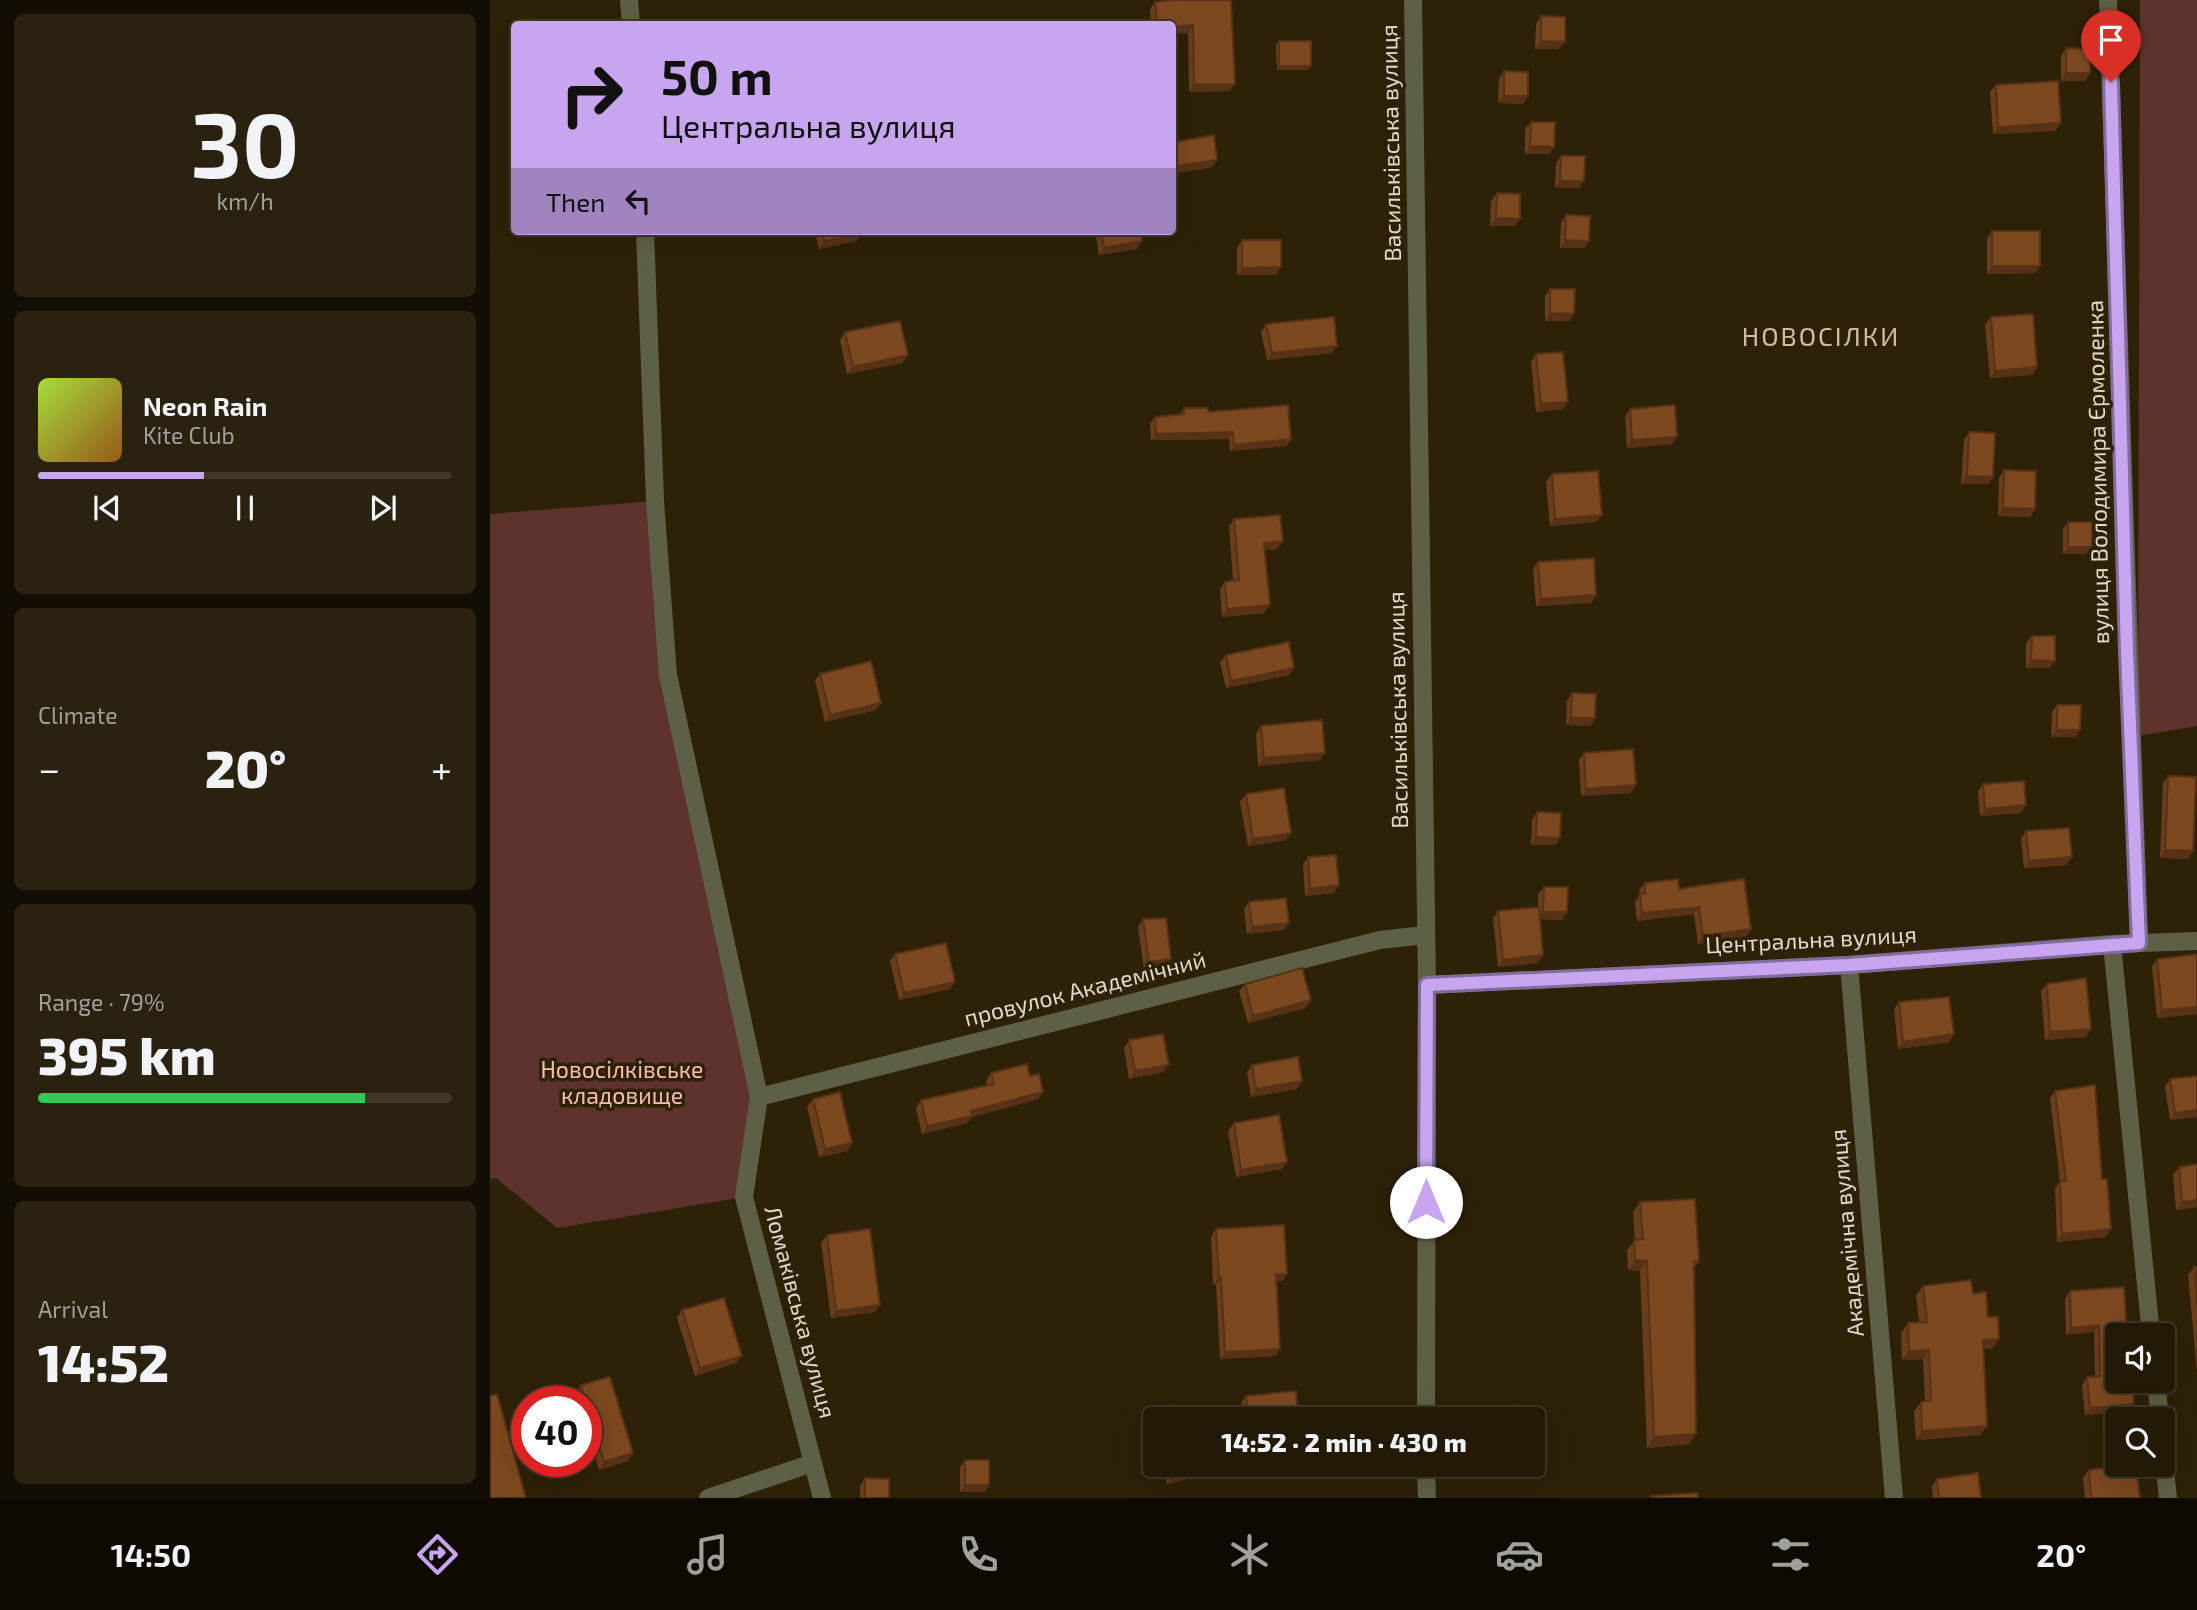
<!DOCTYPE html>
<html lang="en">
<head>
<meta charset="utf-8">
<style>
	:root { --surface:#221906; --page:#2a2210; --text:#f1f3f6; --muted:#a2a09b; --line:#3f3828; --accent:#c7a6ef }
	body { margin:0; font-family:"Exo 2",sans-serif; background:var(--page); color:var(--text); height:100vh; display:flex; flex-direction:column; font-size:26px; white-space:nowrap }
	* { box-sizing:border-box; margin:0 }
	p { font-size:23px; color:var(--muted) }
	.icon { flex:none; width:38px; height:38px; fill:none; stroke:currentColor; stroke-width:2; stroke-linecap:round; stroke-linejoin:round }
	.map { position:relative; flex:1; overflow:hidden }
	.drawer { display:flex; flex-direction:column; gap:14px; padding:14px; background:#130e03; width:490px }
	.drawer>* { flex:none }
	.hud { position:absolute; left:21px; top:21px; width:665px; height:214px; border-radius:7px; box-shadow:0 7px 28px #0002,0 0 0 2px var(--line); background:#c7a6ef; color:#111; overflow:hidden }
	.controls { position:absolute; left:1615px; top:1323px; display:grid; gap:14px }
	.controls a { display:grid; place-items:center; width:70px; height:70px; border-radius:7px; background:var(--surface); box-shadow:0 7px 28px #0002,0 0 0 2px var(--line); font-size:35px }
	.speed { position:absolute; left:21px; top:1386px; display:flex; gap:14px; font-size:35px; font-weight:700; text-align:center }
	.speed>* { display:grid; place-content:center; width:91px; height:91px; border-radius:50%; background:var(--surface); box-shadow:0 7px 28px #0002,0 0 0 2px var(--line); line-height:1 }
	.speed .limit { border:10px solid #d22; background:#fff; color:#111 }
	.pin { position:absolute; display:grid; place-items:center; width:60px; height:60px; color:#fff; margin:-72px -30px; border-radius:50% 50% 50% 0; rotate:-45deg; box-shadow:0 0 7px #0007 }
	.pin .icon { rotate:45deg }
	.me { position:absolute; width:77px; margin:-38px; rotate:0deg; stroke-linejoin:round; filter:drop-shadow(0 0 5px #0008) }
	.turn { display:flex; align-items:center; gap:24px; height:147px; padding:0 35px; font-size:32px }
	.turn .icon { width:91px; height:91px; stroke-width:2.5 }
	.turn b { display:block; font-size:49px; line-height:60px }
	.then { display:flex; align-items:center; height:66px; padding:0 35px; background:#0003; gap:14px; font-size:26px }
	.big { font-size:52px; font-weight:800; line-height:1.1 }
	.drawer .tile { flex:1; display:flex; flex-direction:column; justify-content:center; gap:10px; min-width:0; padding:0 24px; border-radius:10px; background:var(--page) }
	.drawer .dial { align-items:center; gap:0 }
	.dial b { font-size:91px; line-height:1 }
	.song { display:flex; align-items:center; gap:21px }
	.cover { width:84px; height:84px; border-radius:10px; background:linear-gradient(135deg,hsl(80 70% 55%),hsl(30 70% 35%)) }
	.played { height:7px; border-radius:4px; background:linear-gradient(90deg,var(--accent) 40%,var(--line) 40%) }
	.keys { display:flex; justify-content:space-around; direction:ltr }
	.heat { display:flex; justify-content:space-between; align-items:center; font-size:38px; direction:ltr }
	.charge { height:10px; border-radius:5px; background:linear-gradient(90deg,#34c759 79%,var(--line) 0) }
	.trip { position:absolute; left:653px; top:1407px; width:402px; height:70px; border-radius:7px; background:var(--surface); box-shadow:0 7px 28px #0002,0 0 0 2px var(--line); font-weight:800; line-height:70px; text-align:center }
	.tabs { display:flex; height:112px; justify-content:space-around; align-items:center; background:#0e0a02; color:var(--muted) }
	.tabs .icon { width:49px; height:49px }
	.tabs .active { color:var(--accent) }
	.tabs b { font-size:32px; color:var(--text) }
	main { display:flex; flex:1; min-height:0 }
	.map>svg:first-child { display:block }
</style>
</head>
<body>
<main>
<section class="drawer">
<div class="tile dial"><b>30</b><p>km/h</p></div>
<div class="tile">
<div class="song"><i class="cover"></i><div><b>Neon Rain</b><p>Kite Club</p></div></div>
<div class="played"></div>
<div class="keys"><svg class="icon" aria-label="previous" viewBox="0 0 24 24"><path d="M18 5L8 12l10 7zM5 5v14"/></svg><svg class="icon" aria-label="pause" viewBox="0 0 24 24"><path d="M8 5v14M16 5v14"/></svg><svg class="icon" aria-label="next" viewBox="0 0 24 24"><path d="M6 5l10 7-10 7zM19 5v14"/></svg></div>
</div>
<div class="tile"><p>Climate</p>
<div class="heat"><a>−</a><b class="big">20°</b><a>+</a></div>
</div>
<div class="tile"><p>Range · 79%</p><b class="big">395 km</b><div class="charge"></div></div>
<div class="tile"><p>Arrival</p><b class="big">14:52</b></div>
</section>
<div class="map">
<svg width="1707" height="1498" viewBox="0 0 1707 1498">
	<rect width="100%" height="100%" fill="#2d2108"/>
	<path fill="#5e332e" d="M1650,0H1707V726L1648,736Z
		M165,501L178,675L269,1097L254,1197L67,1228L6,1178L0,1179V514Z"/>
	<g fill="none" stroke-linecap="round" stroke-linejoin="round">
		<path stroke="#5e6046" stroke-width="18" d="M139,0L141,24
			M923,0L937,985L936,1419
			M1618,0C1630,314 1636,629 1649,943
			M155,231L165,501L178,675L269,1097L254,1197L332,1498
			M1622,944L1661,1335
			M1359,965L1404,1498
			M937,985L1359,965L1622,944L1707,941
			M269,1097L890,940L935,935
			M1666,1381L1670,1419
			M1673,1452L1678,1498
			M936,1465L937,1498
			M218,1498L323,1463"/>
	</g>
	<path fill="#6b3e1b" d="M741,0L740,91L699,92L698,33L682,24H661L660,9L665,2Z
		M1051,16L1069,49H1045L1046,24Z
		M789,41L821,66L818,70H787L786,45Z
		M1576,48L1600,73L1595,81H1571V56Z
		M1014,71L1038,96L1033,104L1008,103L1009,79Z
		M1506,85L1571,123L1565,131L1503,134L1500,92Z
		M1041,122L1064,147L1059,154H1035V129Z
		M684,142L722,167L682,174V144Z
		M1071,156L1094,181L1089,188H1065L1066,163Z
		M1007,193L1030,219L1024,226H1000L1001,201Z
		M1076,215L1099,241L1094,248H1070L1071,223Z
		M301,231H370L371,234L366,241L329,249L325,231L302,236Z
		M605,231H651L652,241L647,249L609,255Z
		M1502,231L1545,273L1497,274V239Z
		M752,240L786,275H747V248Z
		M1060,289L1084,314L1079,321H1055V296Z
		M1501,317L1547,367L1542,375L1500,378L1495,325Z
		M776,324L842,353L777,360L771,332Z
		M355,332L418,355L412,363L357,374L350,340Z
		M1046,354L1073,409L1046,412L1041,362Z
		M694,408L718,412L797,446L740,451L739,439L661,440L660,424L665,417L690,415Z
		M1140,409L1182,444L1137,448L1135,416Z
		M1479,432L1503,477L1498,484H1471L1474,440Z
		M1514,470L1545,509L1540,517L1508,516L1509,478Z
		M1062,474L1112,515L1106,522L1060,526L1056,482Z
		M744,519L793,541L787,549L775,550L774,613L732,617L730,589L735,582L743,581L739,526Z
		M1578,522L1596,554H1573V529Z
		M1048,562L1106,595L1101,603L1046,606L1043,569Z
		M1542,636L1565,661L1559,668H1536V643Z
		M736,655L799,675L736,688L730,662Z
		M330,674L391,703L386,710L335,722L325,681Z
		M1082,693L1105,718L1100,726L1076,725L1077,701Z
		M1567,705L1590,730L1585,737H1561L1562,712Z
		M771,726L830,760L768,766L766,734Z
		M1094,753L1141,793L1091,796L1089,760Z
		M1678,776L1698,859L1670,858L1673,783Z
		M1493,784L1531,813L1490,816L1488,792Z
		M756,794L796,840L758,846L750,802Z
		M1047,812L1070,838L1065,845H1041L1042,820Z
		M1536,831L1582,857L1576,865L1534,868L1531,839Z
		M818,857L849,885L844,893L815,896L813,864Z
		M1155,883L1189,889L1256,937L1208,944L1204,914L1147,921L1145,902L1150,895L1149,891Z
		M1054,887L1077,912L1072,920L1050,919L1048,963L1008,967L1003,918L1008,911L1048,907V894Z
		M759,902L799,923L794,930L757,934L754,909Z
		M653,919L681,959L676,967L654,970L648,927Z
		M405,954L465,982L460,989L409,1000L400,961Z
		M1667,959L1707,1014L1667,1018L1662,967Z
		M755,984L816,1008L758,1023L749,991Z
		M1557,984L1596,1037L1555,1040L1551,991Z
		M1409,1002L1464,1034L1459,1042L1408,1049L1404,1009Z
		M639,1040L673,1072L639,1079L634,1048Z
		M762,1065L807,1089L761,1097L757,1072Z
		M501,1073L540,1076L553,1092L548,1099L482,1117L477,1123L432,1134L426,1108L431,1100L497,1085L496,1081Z
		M1680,1079L1707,1117L1680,1120L1675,1087Z
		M1565,1091L1616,1237L1567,1242L1565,1189L1570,1181L1560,1098Z
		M323,1099L362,1143L357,1151L329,1157L317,1107Z
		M744,1123L797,1162L792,1169L746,1177L738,1131Z
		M1707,1164V1207L1686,1210L1683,1175L1689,1167Z
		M1150,1202L1209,1261L1204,1268L1199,1444L1157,1448L1150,1271L1138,1270L1137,1250L1145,1240L1143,1212Z
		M726,1229L797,1274L792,1281H786L790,1349L785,1356L730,1359L726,1285H723L721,1237Z
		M337,1235L390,1305L384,1312L341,1318L331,1243Z
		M1704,1267H1707V1371L1698,1275Z
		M1433,1286L1483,1294L1498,1317L1503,1348L1493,1349L1490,1435L1426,1440L1424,1411L1431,1402L1435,1401L1433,1359L1412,1360L1411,1333L1418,1323L1429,1322L1426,1295Z
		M1634,1287L1639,1411L1595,1415L1592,1385L1597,1377L1605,1376L1604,1332L1576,1335L1575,1299L1580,1291Z
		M192,1310L246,1363L205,1376L187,1318Z
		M91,1385L143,1453L138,1461L109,1470L96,1427V1402H88L86,1393Z
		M756,1396L808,1419H753L751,1403Z
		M475,1460L499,1485L494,1492H470V1467Z
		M672,1465H726L721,1473L677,1484Z
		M1599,1470L1650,1498H1595L1593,1478Z
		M375,1478L399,1498H370V1486Z
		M1447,1479L1491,1498H1443L1442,1486Z"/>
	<path fill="#573216" d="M703,25L698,33L682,34V27Z
		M1051,41L1075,42L1069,49H1045Z
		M789,66H821L818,70H787Z
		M1576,73H1600L1595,81H1571Z
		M704,84H745L740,91L699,92Z
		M1014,96H1038L1033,104L1008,103Z
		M1571,123L1565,131L1503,134L1508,127Z
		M1040,146L1064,147L1059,154H1035Z
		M727,160L722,167L682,174L687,166Z
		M1070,181H1094L1089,188H1065Z
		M1006,218L1030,219L1024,226H1000Z
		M305,231H325L302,236Z
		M371,234L366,241L329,249L334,241Z
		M1075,240L1099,241L1094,248H1070Z
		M652,241L647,249L609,255L614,248Z
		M1502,266H1550L1545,273L1497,274Z
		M791,267L786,275H747L752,268Z
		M1060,313L1084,314L1079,321H1055Z
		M847,346L842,353L777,360L782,353Z
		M418,355L412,363L357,374L363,367Z
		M1547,367L1542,375L1500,378L1505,371Z
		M1078,402L1073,409L1046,412L1051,404Z
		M743,432L739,439L661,440L666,434Z
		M1187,437L1182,444L1137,448L1142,440Z
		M801,439L797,446L740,451L744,445Z
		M1477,476L1503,477L1498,484H1471Z
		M1513,508L1545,509L1540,517L1508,516Z
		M1112,515L1106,522L1060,526L1065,519Z
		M793,541L787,549L769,550L774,543Z
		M1578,547H1602L1596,554H1573Z
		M1106,595L1101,603L1046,606L1051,599Z
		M780,605L774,613L732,617L737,609Z
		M1541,660L1565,661L1559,668H1536Z
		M804,668L799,675L736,688L741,681Z
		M391,703L386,710L335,722L340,715Z
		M1081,718H1105L1100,726L1076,725Z
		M1567,730H1590L1585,737H1561Z
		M835,753L830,760L768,766L774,758Z
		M1146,785L1141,793L1091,796L1096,789Z
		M1536,805L1531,813L1490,816L1495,809Z
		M801,833L796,840L758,846L763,839Z
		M1046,837L1070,838L1065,845H1041Z
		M1675,850L1703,851L1698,859L1670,858Z
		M1582,857L1576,865L1534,868L1539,861Z
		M849,885L844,893L815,896L820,889Z
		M1209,907L1204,914L1147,921L1152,913Z
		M1053,912H1077L1072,920L1048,919Z
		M799,923L794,930L757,934L762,927Z
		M1261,929L1256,937L1208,944L1213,936Z
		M1053,955L1048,963L1008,967L1013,960Z
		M681,959L676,967L654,970L659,962Z
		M465,982L460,989L409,1000L414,993Z
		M821,1000L816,1008L758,1023L763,1016Z
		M1707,1007V1014L1667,1018L1672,1010Z
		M1601,1029L1596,1037L1555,1040L1560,1032Z
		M1464,1034L1459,1042L1408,1049L1413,1042Z
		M679,1065L673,1072L639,1079L645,1071Z
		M812,1081L807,1089L761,1097L766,1089Z
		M553,1092L548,1099L482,1117L477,1123L432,1134L437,1126L481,1111Z
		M1707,1110V1117L1680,1120L1685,1113Z
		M362,1143L357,1151L329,1157L335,1149Z
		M797,1162L792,1169L746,1177L751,1170Z
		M1707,1200V1207L1686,1210L1692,1202Z
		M1621,1229L1616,1237L1567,1242L1572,1234Z
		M1145,1260L1157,1261L1150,1271L1138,1270Z
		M786,1274H797L792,1281L781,1282Z
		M729,1278H731L726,1285H723Z
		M390,1305L384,1312L341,1318L346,1311Z
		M1609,1325L1604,1332L1576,1335L1581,1328Z
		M1509,1339L1503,1348L1486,1349L1493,1340Z
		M790,1349L785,1356L730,1359L735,1352Z
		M1439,1350L1433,1359L1412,1360L1419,1351Z
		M252,1356L246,1363L205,1376L210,1368Z
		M1644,1404L1639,1411L1595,1415L1600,1408Z
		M1497,1426L1490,1435L1426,1440L1432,1431Z
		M1206,1434L1199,1444L1157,1448L1164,1437Z
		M143,1453L138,1461L109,1470L114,1462Z
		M726,1465L721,1473L677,1484L682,1477Z
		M475,1485H499L494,1492H470Z"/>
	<path fill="#7c481f" stroke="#573216" stroke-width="2" d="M683,0H741L745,84H704L703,25L682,27V24H667L665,2Z
		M1051,16L1075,17V42L1051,41Z
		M789,41H821V66H789Z
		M1576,48L1600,49V73H1576Z
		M1014,71L1038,72V96H1014Z
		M1568,81L1571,123L1508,127L1506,85Z
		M1041,122H1065L1064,147L1040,146Z
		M724,135L727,160L687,166L684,142Z
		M1071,156H1095L1094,181H1070Z
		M1007,193L1030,194V219L1006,218Z
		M1076,215L1100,216L1099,241L1075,240Z
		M332,231H370L371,234L334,241Z
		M611,231H651L652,241L614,248Z
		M1502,231H1550V266H1502Z
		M752,240H791V267L752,268Z
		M1060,289H1085L1084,314L1060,313Z
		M1543,314L1547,367L1505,371L1501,317Z
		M844,317L847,346L782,353L776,324Z
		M410,321L418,355L363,367L355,332Z
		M1073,352L1078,402L1051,404L1046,354Z
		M798,405L801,439L744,445L743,432L666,434L665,417L694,414V408H718V412Z
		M1185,405L1187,437L1142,440L1140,409Z
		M1479,432L1505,433L1503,477L1477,476Z
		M1514,470L1546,471L1545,509L1513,508Z
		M1108,471L1112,515L1065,519L1062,474Z
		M790,515L793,541L774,543L780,605L737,609L735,582L749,580L744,519Z
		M1578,522H1602V547H1578Z
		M1104,558L1106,595L1051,599L1048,562Z
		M1542,636H1565V661L1541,660Z
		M799,642L804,668L741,681L736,655Z
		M381,661L391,703L340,715L330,674Z
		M1082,693L1106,694L1105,718H1081Z
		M1567,705H1591L1590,730H1567Z
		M832,720L835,753L774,758L771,726Z
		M1143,749L1146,785L1096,789L1094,753Z
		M1678,776L1706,777L1703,851L1675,850Z
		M1534,781L1536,805L1495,809L1493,784Z
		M794,788L801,833L763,839L756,794Z
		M1047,812L1071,813L1070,838L1046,837Z
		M1579,828L1582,857L1539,861L1536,831Z
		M846,855L849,885L820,889L818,857Z
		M1188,879L1189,889L1254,879L1261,929L1213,936L1209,907L1152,913L1150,894H1155V883Z
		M1054,887H1078L1077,912H1053Z
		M796,898L799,923L762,927L759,902Z
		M1049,907L1053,955L1013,960L1008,911Z
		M676,918L681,959L659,962L653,919Z
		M456,943L465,982L414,993L405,954Z
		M1707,954V1007L1672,1010L1667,959Z
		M812,968L821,1000L763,1016L755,984Z
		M1596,978L1601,1029L1560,1032L1557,984Z
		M1459,997L1464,1034L1413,1042L1409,1002Z
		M673,1034L679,1065L645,1071L639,1040Z
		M808,1057L812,1081L766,1089L762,1065Z
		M537,1064L540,1076L549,1074L553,1092L481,1111L482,1116L437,1126L431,1100L504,1084L501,1073Z
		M1707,1076V1110L1685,1113L1680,1079Z
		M1605,1085L1612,1179H1617L1621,1229L1572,1234L1570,1181H1576L1565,1091Z
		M350,1092L362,1143L335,1149L323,1099Z
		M789,1115L797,1162L751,1170L744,1123Z
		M1707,1164V1200L1692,1202L1689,1167Z
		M1205,1199L1209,1261H1204L1206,1434L1164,1437L1157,1261L1145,1260L1144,1240L1153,1239L1150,1202Z
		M794,1225L797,1274H786L790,1349L735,1352L731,1278H729L726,1229Z
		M380,1229L390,1305L346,1311L337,1235Z
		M1704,1267H1707V1306Z
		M1481,1280L1483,1294L1496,1292L1498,1317H1508L1509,1339L1493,1340L1497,1426L1432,1431L1431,1402L1441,1400L1439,1350L1419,1351L1418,1323L1437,1322L1433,1286Z
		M1634,1287L1637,1335H1628V1381H1642L1644,1404L1600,1408L1597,1377L1610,1376L1609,1325L1581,1328L1580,1291Z
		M234,1298L252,1356L210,1368L192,1310Z
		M120,1377L143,1453L114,1462L91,1385Z
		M806,1391L808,1419H758L756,1396Z
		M7,1394L36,1498H0V1396Z
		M713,1410L715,1419H677Z
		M475,1460H499V1485H475Z
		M679,1465H726L682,1477Z
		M1635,1465H1646L1650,1498H1601L1599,1470Z
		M1488,1473L1491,1498H1449L1447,1479Z
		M375,1478L399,1479V1498H375Z
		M1207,1493L1208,1498H1161V1496Z"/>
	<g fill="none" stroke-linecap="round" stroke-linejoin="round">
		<defs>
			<path id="route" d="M936,1202L937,985L1359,965L1649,943L1637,652L1621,82"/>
		</defs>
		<use href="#route" stroke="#816c9b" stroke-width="18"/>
		<use href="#route" stroke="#c7a6ef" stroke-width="12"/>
	</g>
	<g text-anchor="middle" stroke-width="7" stroke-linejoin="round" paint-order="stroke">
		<g font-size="23" fill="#e0d9ca" stroke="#2d2108">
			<text transform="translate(901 143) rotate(-91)" y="8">Васильківська вулиця</text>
			<text transform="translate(1608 472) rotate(-91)" y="8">вулиця Володимира Єрмоленка</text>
			<text transform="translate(908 710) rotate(-91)" y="8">Васильківська вулиця</text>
			<text transform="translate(1321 940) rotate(-3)" y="8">Центральна вулиця</text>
			<text transform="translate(595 989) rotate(-14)" y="8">провулок Академічний</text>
			<text transform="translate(1357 1233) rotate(-95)" y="8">Академічна вулиця</text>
			<text transform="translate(310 1312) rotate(75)" y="8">Ломаківська вулиця</text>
		</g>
		<g font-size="23" fill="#f9bdb4" stroke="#2d2108">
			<text x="132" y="1078">Новосілківське<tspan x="132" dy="26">кладовище</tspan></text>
		</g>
		<g font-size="26" letter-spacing="2" fill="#cebfa2" stroke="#2d2108">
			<text x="1331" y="346">НОВОСІЛКИ</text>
		</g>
	</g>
</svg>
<div class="controls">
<a><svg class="icon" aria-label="sound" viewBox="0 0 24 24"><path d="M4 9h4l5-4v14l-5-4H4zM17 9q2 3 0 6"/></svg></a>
<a><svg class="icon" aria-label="search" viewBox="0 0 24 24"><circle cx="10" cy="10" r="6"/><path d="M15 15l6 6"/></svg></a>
</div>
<div class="speed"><div class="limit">40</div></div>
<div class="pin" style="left:1621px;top:82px;background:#d93025"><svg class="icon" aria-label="arrive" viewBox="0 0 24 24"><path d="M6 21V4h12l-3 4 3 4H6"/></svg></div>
<svg class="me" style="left:936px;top:1202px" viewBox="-20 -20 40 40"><circle r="19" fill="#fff"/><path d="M0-13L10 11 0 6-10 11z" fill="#c7a6ef"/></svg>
<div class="trip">14:52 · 2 min · 430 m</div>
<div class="hud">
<div class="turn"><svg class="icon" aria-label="right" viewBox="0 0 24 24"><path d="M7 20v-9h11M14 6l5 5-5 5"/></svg><div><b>50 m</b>Центральна вулиця</div></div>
<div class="then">Then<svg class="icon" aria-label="left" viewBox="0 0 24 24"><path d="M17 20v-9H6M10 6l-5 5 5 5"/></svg></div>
</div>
</div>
</main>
<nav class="tabs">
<b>14:50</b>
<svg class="icon active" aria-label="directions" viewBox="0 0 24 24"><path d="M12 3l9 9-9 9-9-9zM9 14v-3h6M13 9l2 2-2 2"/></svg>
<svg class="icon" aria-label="music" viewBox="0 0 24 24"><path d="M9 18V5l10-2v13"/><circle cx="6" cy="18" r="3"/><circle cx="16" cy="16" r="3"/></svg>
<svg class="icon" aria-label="phone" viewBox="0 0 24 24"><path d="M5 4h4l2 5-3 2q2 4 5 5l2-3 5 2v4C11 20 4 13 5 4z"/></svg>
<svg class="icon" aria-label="climate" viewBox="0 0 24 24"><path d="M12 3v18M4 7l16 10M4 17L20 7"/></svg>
<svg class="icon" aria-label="car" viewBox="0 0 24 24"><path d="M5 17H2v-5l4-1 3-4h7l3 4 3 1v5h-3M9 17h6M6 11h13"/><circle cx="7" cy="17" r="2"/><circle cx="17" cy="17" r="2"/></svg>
<svg class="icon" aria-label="filters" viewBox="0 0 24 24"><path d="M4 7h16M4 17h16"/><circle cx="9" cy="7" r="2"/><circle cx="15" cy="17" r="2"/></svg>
<b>20°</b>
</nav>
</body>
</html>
